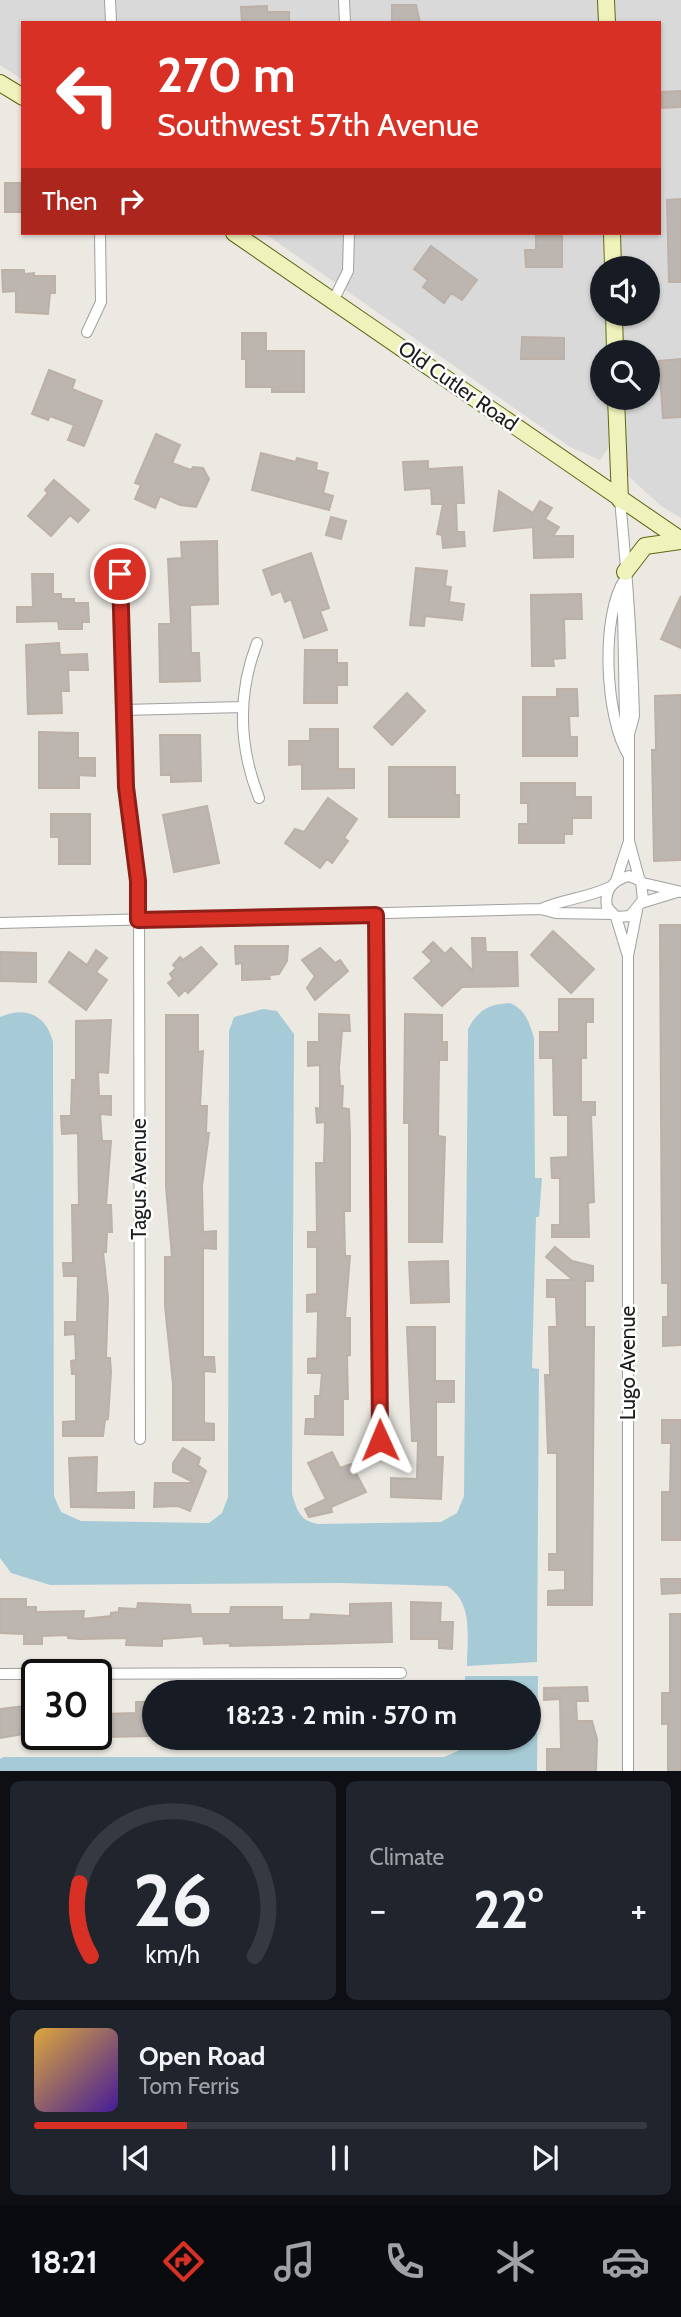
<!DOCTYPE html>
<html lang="en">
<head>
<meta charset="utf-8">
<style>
	:root { --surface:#171b24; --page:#20242c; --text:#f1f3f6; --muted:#9ea1a6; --line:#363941; --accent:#d93025 }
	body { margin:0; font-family:Cabin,sans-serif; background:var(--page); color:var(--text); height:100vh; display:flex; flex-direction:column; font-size:26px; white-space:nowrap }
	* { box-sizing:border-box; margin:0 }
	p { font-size:23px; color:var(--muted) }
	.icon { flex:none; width:38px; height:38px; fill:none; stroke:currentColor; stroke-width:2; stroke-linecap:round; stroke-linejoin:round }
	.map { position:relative; height:1771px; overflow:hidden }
	.details { display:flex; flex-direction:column; gap:10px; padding:10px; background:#0d0f14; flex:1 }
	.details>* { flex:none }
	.banner { position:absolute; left:21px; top:21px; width:640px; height:214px; border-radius:0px; box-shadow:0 2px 5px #0004; background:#d93025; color:#fff; overflow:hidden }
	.tools { position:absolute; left:590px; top:256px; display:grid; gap:14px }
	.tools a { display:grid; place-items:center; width:70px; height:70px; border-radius:50%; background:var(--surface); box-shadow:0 2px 5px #0004; font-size:35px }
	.speed { position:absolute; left:21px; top:1659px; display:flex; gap:14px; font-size:35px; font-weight:700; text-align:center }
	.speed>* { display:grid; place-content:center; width:91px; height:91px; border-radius:50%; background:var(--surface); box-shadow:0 2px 5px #0004; line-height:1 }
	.speed .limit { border:4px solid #111; border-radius:10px; background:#fff; color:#111 }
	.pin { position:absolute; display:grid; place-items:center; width:60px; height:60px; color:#fff; margin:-30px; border:4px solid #fff; border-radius:50%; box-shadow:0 2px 7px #0007 }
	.me { position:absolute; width:77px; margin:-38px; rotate:359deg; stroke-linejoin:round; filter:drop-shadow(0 0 5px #0008) }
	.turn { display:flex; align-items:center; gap:24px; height:147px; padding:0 21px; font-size:32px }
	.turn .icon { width:91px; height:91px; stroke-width:2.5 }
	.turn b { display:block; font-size:49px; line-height:60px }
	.then { display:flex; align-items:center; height:66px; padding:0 21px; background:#0003; gap:14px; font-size:26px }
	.big { font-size:52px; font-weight:700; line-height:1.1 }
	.details .tile { flex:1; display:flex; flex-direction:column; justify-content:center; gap:10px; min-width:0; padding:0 24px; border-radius:10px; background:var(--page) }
	.details .dial { align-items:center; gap:0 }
	.dial svg { height:182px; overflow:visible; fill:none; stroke:var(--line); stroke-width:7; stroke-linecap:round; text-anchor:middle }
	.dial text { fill:var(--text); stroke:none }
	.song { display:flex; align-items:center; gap:21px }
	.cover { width:84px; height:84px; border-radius:10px; background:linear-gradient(135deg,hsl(40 70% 55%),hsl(260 70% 35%)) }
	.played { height:7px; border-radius:4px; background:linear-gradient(90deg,var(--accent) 25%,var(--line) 25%) }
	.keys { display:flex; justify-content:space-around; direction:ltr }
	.heat { display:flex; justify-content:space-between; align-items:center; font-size:38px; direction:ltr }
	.details .tiles { flex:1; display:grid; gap:10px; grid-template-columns:1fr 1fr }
	.tile:last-child { grid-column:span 2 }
	.trip { position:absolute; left:142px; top:1680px; width:399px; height:70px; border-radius:35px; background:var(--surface); box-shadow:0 2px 5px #0004; font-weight:700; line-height:70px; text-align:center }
	.menu { display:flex; height:112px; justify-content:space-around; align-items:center; background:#090b0e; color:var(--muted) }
	.menu .icon { width:49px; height:49px }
	.menu .active { color:var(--accent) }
	.menu b { font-size:32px; color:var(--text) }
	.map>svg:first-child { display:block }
</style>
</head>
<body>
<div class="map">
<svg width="681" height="1771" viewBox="0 0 681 1771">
	<rect width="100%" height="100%" fill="#ece9e3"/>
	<path fill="#dad9d9" d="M0,0H598V23H23V80L0,65Z
		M615,0H681V518L661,506L627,475L625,397H648V352H624L623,313H648V268H622L621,233H660V23H616Z
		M264,233H603L602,313H605L606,352H602V397H607L609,447L600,460L570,447Z"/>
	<path fill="#a7cbd6" d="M510,1003C526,1010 529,1022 534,1038L535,1178H542L539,1217H536L532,1368L539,1369L537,1662L467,1666C467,1638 474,1603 447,1586L340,1583L50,1585L11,1573L0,1558V1017C25,1006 46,1014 53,1042L54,1496L61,1512L81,1521L209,1523L222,1513L228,1497L229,1031L234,1017L263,1009L277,1011L294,1034L292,1494C297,1510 300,1521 318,1524L441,1522L457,1513L464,1496L468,1029C478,1010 489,1004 510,1003Z
		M465,1676H538L537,1771H0V1759L4,1757H444L458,1751L466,1738H528V1692H465Z"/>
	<path fill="#bcb5b0" stroke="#bcb0a7" stroke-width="2" d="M392,5H416L420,23H392Z
		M267,6V12H289V23H242L241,7Z
		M681,91V107L661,108V92Z
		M5,183H23V212H5Z
		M681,199V282H669L667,200Z
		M536,233H562V267H526L525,250H536Z
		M431,246L477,280L462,300L451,293L444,303L423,287L428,280L414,269Z
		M2,270H24V274L34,273V276H55V293H50L48,314L16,312V291L3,292Z
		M242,333H266V351H304V392H272V387H246V359H242Z
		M522,337L564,338V359H521Z
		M681,359V417L663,418L659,361Z
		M49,370L75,380L72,389L102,401L84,446L68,440L74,425L50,416L48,420L32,414Z
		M156,434L180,445L172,463L191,470L193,467L203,468L209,479L196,507L180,505L160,496L155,508L135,499L141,485L135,483Z
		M261,453L296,462L297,458L317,463L316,470L328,473L323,493L333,496L329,510L252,490Z
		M428,461V469L462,467L464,503H456L457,532H464L465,546L443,548L442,535L437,534L443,504H432L431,488L405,490L403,462Z
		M54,480L89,510L78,522L70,515L51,536L28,516L48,493L45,490Z
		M499,491L533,513L540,501L552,508L545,519L559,527L553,536H573V557L534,558L533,527L494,531Z
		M331,517L346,521L341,539L326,535Z
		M217,541L218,604L190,605L191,653H199L200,681L160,682L159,624H171L168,559L182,558L181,542Z
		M311,553L329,608L320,611L327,630L304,638L291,599L285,602L281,591L272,595L263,570Z
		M416,568L447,571L445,586L451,587L449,602L464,604L462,620L425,616L424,626L410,625Z
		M32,574H53V594H61V599H74V603H88L89,622H82V629H59L58,621L17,622V607H33Z
		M581,594L582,619H564L565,658L553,659L554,666H532L531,595Z
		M681,596V648L661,639Z
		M59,643L60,655L87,654L88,670H68L69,691H61L62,713L28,714L26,645Z
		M305,650H337V663H347V685H337V703H304Z
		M557,689H577L578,716H569L570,737H577V756H523V697H557Z
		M407,693L425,711L392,745L374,727Z
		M681,695V860L654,861L652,750H656L655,696Z
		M310,729H338V769H354V788L302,789V764L289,765V741H310Z
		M39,732L78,733V758H95V776L79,775V788H39Z
		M160,735H200L201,781L171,782V775H161Z
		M389,767H455V795H459V817H389Z
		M521,783H575V797H591V818H572V834H564V843H519V824H528V803H521Z
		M328,798L357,819L344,838L348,841L332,863L327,859L320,868L285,843L295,829L304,832Z
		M207,806L219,863L174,872L163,815Z
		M51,814H90V864H59V837H51Z
		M660,925H681V1345L663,1346V1317H668V1283H662Z
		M553,931L594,969L571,993L531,955Z
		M472,938H485L486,952H517L518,986L462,987L442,1006L414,978L432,961L423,952L433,942L445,954L451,948L473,971Z
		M235,946H288L287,961L279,974L269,975L270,979L242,980V963L236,964Z
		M201,947L217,964L188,993L185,990L179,996L168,983L173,979L170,974L176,968L173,965L180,957L183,960Z
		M320,948L335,963L340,960L348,971L315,1000L307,988L315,976L302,960Z
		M96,950L107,958L96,972L107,980L86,1010L49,982L69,952L87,965Z
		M0,952L36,953V982L0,981Z
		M559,999H593V1022H586V1058H581V1102H595V1115H591L594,1202L588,1203L589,1237H552V1225H560V1178H552L551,1158L568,1157V1115H554L553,1058H540V1032H559Z
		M319,1014L349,1015L350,1031H342L339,1068L340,1086H343L342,1108L349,1109L350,1135V1211H344L345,1256H350L345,1318H350V1355L347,1356L348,1399H343V1435L305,1434L306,1419H315V1396H320L322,1373H308V1359L317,1358L318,1311L307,1312V1295L317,1294V1247H308V1232H317L316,1163H324L325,1122L317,1123L316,1108L320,1109V1065L308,1066V1042H319Z
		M405,1014L442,1015V1042H447V1060H439L438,1136L445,1137L442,1242H409V1123H404Z
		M166,1015H198V1052L203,1051L200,1106H207L206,1133H209L202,1186L203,1232L216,1231V1249L203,1248V1357H214L215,1372L204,1371V1423L214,1424V1440H173V1384L165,1306V1257H172L166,1187Z
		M111,1020L108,1073L98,1072L99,1096H111V1115L100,1114L102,1141H111L106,1205H111L112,1232H107L106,1252H103L108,1297L106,1358H110L111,1372L108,1419L105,1420L103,1436H63V1422L76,1421V1374H72L71,1361L76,1360L75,1334L65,1335V1322H77L78,1276H64L63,1263H73L72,1205H79L78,1133L62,1134L61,1116H71L72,1080H76V1021Z
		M555,1247L572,1261L593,1266V1281H585V1327H594L592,1605H548V1591L565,1590V1570H549V1554H557V1453H548L545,1375H550L549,1327H557L556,1297H547V1280H573L546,1257Z
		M448,1261L449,1302L411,1303L409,1262Z
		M407,1327H435V1381H454V1402H436V1457H443L441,1499L391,1497V1478L417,1479L418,1441H412Z
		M662,1420H681V1540H662V1492H670L671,1443H662Z
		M183,1448L200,1458L198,1465L206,1471L190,1511L178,1506L154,1507L155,1483H195L173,1472V1463Z
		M332,1452L340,1468L351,1464L366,1492L331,1507L332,1512L309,1517L305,1509L326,1499L308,1463Z
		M97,1457L96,1493L134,1492V1508L71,1507L69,1458Z
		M661,1579H681V1593L662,1594Z
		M0,1599H26V1607H36V1612L84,1611L83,1619L111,1616V1613L119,1612V1608L137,1609L138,1603L190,1605L191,1614H230L231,1607H282V1620H310L311,1614L350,1616V1604L391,1603L392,1642L230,1646V1643L204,1644L203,1636L162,1639V1646L126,1645L127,1638L80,1639L68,1638V1635L42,1636V1644H24V1634L0,1633Z
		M411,1602L441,1603L440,1622H453L452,1649L439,1648V1639H411Z
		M670,1614H681V1771H668V1724H662V1693H670Z
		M587,1687L588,1701H576L577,1721H592L597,1739L596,1771H547V1749H561L560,1699L544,1700V1688Z
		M136,1702H154V1736L103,1737V1714L136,1713Z
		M24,1706L25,1714H31L36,1732L0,1738V1709Z
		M43,1734H79L78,1745H43Z"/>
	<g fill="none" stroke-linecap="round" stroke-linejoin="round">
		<defs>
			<path id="street" d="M110,0L111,23
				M344,0L345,23
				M334,299L348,271L349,233
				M87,332L101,302L100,233
				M620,500C627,573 632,644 634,716L630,731
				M120,574L126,787L139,890L140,1439
				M625,579C600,615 605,720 629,756
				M626,592L623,610L625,719L629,734V841L639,878
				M257,643C237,695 239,747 259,798
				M123,710L243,707
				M629,876L641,881L643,900L630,916L616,917L607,907C604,891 613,880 629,876Z
				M616,881L628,844
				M643,883L681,892
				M641,903L677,892
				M541,909C563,899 588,898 610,887
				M376,914L380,1439
				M616,917L627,953
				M0,923L541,909L556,913L613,914
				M0,1674L401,1673
				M628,1771V956L637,910"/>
			<path id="secondary" d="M606,0L607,23
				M0,83L23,97
				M234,233L681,540
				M612,233L613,268
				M614,313L615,352
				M616,397L620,500
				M625,572L645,546L681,541"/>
		</defs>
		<use href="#street" stroke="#a0a0a0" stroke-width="12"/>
		<use href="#secondary" stroke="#5c6610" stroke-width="18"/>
		<use href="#street" stroke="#fff" stroke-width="10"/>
		<use href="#secondary" stroke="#eff2bb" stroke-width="16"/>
	</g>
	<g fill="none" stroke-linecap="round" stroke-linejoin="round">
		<defs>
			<path id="route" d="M120,574L126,787L138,881V920L376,915L380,1440"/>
		</defs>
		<use href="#route" stroke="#8d1f18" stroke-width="18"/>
		<use href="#route" stroke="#d93025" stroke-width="12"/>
	</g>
	<g text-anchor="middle" stroke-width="5" stroke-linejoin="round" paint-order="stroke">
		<g font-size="21" fill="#1c1c1c" stroke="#fff">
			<text transform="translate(458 386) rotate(35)" y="7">Old Cutler Road</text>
			<text transform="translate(139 1179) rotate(-90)" y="7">Tagus Avenue</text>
			<text transform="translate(628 1363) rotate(-90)" y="7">Lugo Avenue</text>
		</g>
	</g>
</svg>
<div class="tools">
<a><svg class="icon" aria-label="sound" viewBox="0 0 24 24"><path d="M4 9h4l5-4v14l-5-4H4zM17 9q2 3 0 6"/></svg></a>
<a><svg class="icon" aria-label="search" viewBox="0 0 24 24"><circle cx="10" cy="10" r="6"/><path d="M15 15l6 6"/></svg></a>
</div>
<div class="speed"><div class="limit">30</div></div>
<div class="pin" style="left:120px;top:574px;background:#d93025"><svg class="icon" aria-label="arrive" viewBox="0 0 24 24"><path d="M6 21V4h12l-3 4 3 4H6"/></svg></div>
<svg class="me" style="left:380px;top:1440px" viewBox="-20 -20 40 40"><path d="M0-17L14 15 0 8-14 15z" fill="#d93025" stroke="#fff" stroke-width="4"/></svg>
<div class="trip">18:23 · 2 min · 570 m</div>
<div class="banner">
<div class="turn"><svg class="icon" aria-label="left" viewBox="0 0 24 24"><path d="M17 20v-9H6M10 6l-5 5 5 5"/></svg><div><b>270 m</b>Southwest 57th Avenue</div></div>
<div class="then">Then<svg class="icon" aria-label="right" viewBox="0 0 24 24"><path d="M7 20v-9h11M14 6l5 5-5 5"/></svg></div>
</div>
</div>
<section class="details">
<div class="tiles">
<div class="tile dial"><svg viewBox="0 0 100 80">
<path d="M14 69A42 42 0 1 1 86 69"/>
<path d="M14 69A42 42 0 0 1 9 37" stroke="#d93025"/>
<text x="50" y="56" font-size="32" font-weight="700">26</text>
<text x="50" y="72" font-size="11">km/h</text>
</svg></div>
<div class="tile"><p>Climate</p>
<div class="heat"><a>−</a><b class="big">22°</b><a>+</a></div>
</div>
<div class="tile">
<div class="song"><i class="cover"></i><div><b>Open Road</b><p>Tom Ferris</p></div></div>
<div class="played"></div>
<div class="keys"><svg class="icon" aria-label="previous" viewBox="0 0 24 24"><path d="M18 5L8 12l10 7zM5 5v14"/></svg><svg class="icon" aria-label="pause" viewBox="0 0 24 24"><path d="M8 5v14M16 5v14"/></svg><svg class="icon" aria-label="next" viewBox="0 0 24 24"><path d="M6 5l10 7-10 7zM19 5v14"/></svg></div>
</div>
</div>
</section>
<nav class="menu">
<b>18:21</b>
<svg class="icon active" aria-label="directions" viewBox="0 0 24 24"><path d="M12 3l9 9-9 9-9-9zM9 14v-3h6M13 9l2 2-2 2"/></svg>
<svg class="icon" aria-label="music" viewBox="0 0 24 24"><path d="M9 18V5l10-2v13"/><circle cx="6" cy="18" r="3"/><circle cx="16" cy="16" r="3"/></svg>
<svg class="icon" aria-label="phone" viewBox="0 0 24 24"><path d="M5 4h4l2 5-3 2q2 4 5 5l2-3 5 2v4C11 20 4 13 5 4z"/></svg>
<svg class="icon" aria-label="climate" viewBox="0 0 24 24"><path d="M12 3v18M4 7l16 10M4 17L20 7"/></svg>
<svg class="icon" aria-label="car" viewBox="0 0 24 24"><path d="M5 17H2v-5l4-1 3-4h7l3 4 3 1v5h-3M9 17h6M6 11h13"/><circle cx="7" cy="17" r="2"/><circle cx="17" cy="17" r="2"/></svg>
</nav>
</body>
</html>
